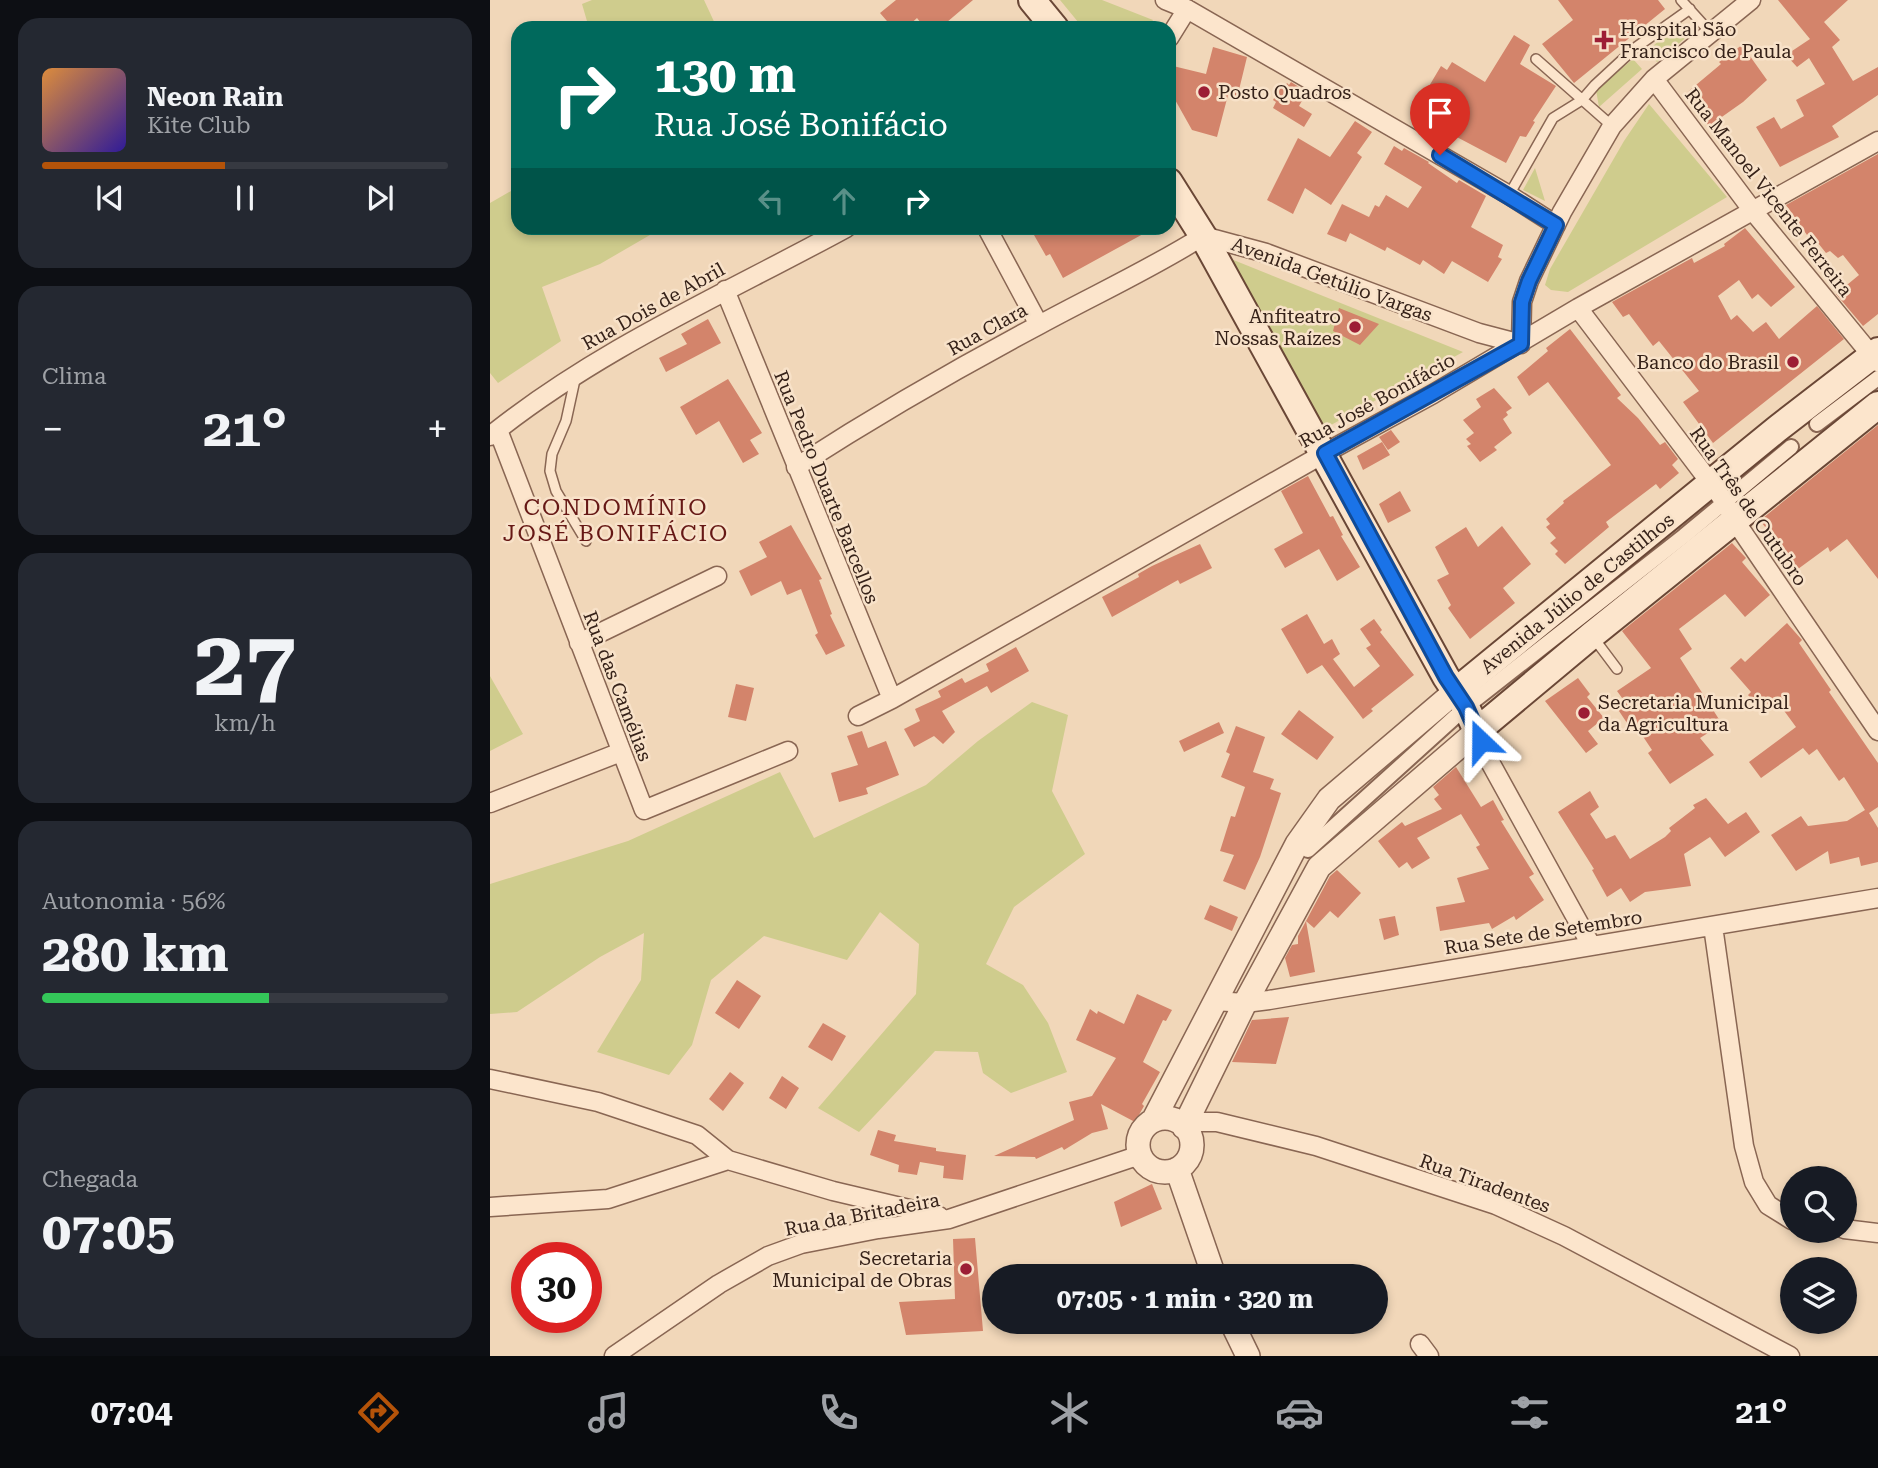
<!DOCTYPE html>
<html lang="pt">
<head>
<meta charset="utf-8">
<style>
	:root { --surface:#171b24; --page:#242831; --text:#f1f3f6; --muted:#9ea1a6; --line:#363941; --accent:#b45309 }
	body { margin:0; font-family:"Roboto Serif",serif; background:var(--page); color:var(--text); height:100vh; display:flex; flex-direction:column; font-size:26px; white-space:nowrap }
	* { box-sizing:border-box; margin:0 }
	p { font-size:23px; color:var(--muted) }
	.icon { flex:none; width:38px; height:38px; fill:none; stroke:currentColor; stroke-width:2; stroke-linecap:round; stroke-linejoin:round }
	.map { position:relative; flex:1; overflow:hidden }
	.details { display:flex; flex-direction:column; gap:18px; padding:18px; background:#0d0f14; width:490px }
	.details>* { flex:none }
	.hud { position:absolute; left:21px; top:21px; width:665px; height:214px; border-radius:21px; box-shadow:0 4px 10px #0003; background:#00695c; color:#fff; overflow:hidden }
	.tools { position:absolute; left:1290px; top:1166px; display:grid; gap:14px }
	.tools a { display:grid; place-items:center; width:77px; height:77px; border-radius:50%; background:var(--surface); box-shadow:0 4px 10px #0003; font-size:35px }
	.speed { position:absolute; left:21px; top:1242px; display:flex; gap:14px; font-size:35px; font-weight:700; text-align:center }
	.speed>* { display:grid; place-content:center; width:91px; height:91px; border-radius:50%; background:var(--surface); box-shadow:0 4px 10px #0003; line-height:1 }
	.speed .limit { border:10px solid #d22; background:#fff; color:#111 }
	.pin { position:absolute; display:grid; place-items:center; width:60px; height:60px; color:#fff; margin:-72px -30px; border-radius:50% 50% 50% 0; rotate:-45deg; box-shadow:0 0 7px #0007 }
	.pin .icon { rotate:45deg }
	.me { position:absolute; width:77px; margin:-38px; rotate:337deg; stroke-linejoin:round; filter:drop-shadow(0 0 5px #0008) }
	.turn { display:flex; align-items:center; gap:24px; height:147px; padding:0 28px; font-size:32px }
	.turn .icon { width:91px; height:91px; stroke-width:2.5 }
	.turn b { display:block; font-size:49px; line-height:60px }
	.lanes { display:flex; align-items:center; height:66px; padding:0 28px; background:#0003; justify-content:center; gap:35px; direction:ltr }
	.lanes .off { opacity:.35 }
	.big { font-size:52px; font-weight:700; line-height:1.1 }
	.details .widget { flex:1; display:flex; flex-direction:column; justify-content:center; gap:10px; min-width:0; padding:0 24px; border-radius:21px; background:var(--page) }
	.details .dial { align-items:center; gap:0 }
	.dial b { font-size:91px; line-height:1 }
	.song { display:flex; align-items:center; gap:21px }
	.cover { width:84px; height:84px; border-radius:10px; background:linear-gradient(135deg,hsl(30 70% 55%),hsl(250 70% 35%)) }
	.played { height:7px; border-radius:4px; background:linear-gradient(90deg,var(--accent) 45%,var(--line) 45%) }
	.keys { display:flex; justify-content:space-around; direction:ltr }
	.heat { display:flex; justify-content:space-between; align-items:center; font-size:38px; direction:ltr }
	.charge { height:10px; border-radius:5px; background:linear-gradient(90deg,#34c759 56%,var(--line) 0) }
	.trip { position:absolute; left:492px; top:1264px; width:406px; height:70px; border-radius:35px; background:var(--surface); box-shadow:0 4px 10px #0003; font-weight:700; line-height:70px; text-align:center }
	.menu { display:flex; height:112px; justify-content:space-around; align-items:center; background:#090b0e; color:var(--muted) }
	.menu .icon { width:49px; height:49px }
	.menu .active { color:var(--accent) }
	.menu b { font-size:32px; color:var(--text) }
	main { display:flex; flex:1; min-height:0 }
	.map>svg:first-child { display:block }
</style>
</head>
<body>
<main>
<section class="details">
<div class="widget">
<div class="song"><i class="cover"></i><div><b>Neon Rain</b><p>Kite Club</p></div></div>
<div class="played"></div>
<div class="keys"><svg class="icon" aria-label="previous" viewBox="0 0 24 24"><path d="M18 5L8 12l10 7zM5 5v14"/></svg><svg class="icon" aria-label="pause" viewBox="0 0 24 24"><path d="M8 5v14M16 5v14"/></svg><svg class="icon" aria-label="next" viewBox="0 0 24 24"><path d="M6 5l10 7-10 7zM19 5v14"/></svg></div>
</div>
<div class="widget"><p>Clima</p>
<div class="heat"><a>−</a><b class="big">21°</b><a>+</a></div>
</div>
<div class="widget dial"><b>27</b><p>km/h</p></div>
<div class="widget"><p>Autonomia · 56%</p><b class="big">280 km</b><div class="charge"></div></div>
<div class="widget"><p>Chegada</p><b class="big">07:05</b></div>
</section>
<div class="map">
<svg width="1388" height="1356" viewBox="0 0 1388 1356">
	<rect width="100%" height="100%" fill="#f1d7b9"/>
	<path fill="#cfcc8d" d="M102,0H214L227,28H99L92,4Z
		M570,0H612L663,20L658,28H593Z
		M1190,23L1206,29L1167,62L1157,51Z
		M1143,59L1152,69L1109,107L1106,90Z
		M1159,104L1237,197L1078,292L1061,290L1055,285L1060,269L1134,141Z
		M1045,168L1055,201L1033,190Z
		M28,187V228H172L110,264L52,287L71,341L8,383L0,373V203Z
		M736,257L973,352L832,430Z
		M0,676L33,734L0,751Z
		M542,702L578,715L562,791L595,854L524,907L496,964L533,985L558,1023L577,1072L521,1093L493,1073L488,1052L445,1051L369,1132L328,1108L426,994L429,944L390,912L357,960L274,936L221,980L202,1045L179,1075L107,1052L151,980L154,933L110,957L27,1012L0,1014V884L138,841L290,772L324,838L436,785L488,741Z"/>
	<path fill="#d3846b" d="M406,0H483L450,28H435L427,18L416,28H403L390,13Z
		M1068,0H1168L1175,9L1084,83L1052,44L1083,20Z
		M1288,0H1358L1334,22L1350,40L1342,47L1363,81L1388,67V95L1342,126L1349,137L1290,167L1266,127L1284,117L1291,129L1314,116L1306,100L1335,84L1319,58L1307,67L1296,55L1320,39Z
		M1024,35L1040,45L1030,64L1066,86L1043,121L1045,122L1036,137L1030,136L1016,163L927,116L939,96L935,93L951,66L957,70L962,62L995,82Z
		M1252,45L1277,80L1253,102L1219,126L1194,95L1231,64L1229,62Z
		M723,47L757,57L747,98L738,95L727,137L702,130L679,89L683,66L716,74Z
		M801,82L817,92L809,106L822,114L814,127L783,108L786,102L783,100L791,86L794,88L797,83L799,85Z
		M865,121L882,132L867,153L872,157L841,205L815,188L803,214L777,200L808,138L840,157Z
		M904,146L912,151L914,148L939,162L938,163L967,183L969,180L996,196L981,227L1013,245L1008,257L1012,259L998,282L962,261L954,274L933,260L930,265L897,247L895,251L860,233L856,242L837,234L852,204L879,217L885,205L889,207L896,195L918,208L932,187L894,164Z
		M1388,154V314L1373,326L1346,294L1369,275L1353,255L1348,258L1340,251L1336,253L1320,233L1317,235L1296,205Z
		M540,228H664L573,278L560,254L556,256Z
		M1255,228L1305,287L1281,307L1268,294L1262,299L1249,280L1228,296L1241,320L1247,315L1263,332L1276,322L1289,339L1327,306L1354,339L1223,443L1193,402L1209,391L1169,341L1163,346L1139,314L1133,317L1122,302L1202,258L1204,263L1235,246L1234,244Z
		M849,308L889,324L870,345L843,331Z
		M218,319L231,343L176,372L169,358L197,344L191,334Z
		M1080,329L1131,395L1127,398L1148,418L1170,445L1175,442L1188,459L1182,465L1189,473L1170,489L1166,484L1116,522L1119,527L1075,564L1065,554L1068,551L1060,543L1066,538L1056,527L1060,524L1056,519L1074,503L1073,501L1121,465L1058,382L1039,396L1027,377L1058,351L1056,348Z
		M238,379L272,433L260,440L269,454L253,463L229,421L206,435L190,407Z
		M1004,388L1022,408L1016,412L1018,415L1013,419L1022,433L1004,447L1007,450L990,462L977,446L981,444L976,439L984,433L973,420L991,407L986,399Z
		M1388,425V579L1357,539L1340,552L1338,547L1308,569L1272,523L1273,518Z
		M901,430L910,442L898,450L889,437Z
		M892,442L900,455L873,470L867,456Z
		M818,476L840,517L843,516L853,535L851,536L870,567L847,581L829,549L795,568L784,549L813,533L791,491Z
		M910,491L921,511L898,523L889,504Z
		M301,525L332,579L329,580L342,614L340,615L355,646L336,655L325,635L328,633L311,589L297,595L291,581L261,596L249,571L277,557L269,542Z
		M1012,526L1041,564L1013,588L1025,603L980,639L958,608L961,605L947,580L959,574L945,547L976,527L988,547Z
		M1242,543L1256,558L1252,562L1280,595L1255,617L1235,594L1189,629L1202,649L1190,658L1232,724L1210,738L1224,755L1180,784L1158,753L1162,750L1146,726L1141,729L1127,708L1135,702L1127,691L1161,668L1132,631Z
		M710,544L722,568L690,584L688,580L622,617L612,597L649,577L648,574L662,566Z
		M817,614L834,644L842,639L850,654L843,659L864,687L890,666L876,648L881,645L870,629L884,619L892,630L890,632L924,675L881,709L883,711L873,719L832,665L817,674L791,629Z
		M1297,623L1312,640L1309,643L1341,690L1339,692L1388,763V807L1379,813L1388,828V862L1371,866L1369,857L1340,864L1338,851L1306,871L1281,835L1311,816L1318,826L1357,821L1375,810L1354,777L1349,781L1327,749L1319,755L1313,748L1271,778L1259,762L1306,727L1284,697L1271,710L1258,695L1261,692L1240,668L1251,658L1255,662Z
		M526,647L539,671L501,693L497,686L452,711L465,732L453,744L444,736L424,747L414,729L430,721L425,709L451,697L448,691L472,678L475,683L499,671L496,664Z
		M1088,678L1100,694L1097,697L1114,718L1098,731L1108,744L1096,753L1055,701Z
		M246,684L264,688L256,721L238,717Z
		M809,710L844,737L827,760L791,734Z
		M729,722L734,733L694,752L689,741Z
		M746,726L775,737L763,772L784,779L780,789L791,793L770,857L755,890L733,881L744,855L730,851L741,816L745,817L755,787L731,777L740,754L736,752Z
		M372,731L378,748L396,741L409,775L376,788L378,794L349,802L341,773L368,765L357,736Z
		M966,767L991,807L1003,800L1014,820L1011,821L1044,874L1039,877L1054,900L1026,920L1024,916L1002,929L999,923L950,931L946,907L975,902L967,878L999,869L986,847L990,845L971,814L927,838L940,858L922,869L917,862L909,868L888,841L912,822L915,826L952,809L944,799L949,795L943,787Z
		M1100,791L1109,807L1100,814L1116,839L1125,835L1140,859L1175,837L1181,831L1179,828L1205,808L1203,805L1216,798L1238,824L1256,812L1270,832L1235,857L1220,837L1194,854L1201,886L1155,892L1140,902L1131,888L1117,897L1102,870L1104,869L1068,812Z
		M847,870L871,893L848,918L840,911L824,928L816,921L825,972L800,977L795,958L802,945L808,944V936L840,876Z
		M720,905L748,917L742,931L714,919Z
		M905,916L909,935L894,940L889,919Z
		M247,980L271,996L249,1029L225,1013Z
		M647,994L682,1010L676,1021L673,1020L653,1062L670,1072L652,1104L654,1106L645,1122L611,1104L618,1129L602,1133L574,1150L572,1147L546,1159L545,1157L504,1156L584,1120L579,1102L602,1096L626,1058L586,1040L600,1009L607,1014L608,1011L634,1024Z
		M799,1017L786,1064L742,1062L762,1020Z
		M333,1023L356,1036L342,1061L318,1047Z
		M240,1072L254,1083L233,1111L219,1099Z
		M292,1076L309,1088L296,1109L279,1098Z
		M388,1130L406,1135L404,1141L446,1148V1151L476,1155L473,1180L453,1178L454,1166L430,1162L427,1175L408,1172L409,1165L380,1155Z
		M662,1184L672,1209L631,1227L624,1202Z
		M485,1238L493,1331L416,1335L409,1302L465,1299L463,1239Z"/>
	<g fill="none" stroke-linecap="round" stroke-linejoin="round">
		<defs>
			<path id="service" d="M1191,0L1220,32
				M1046,59L1122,126
				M1019,195L1063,118L1092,100L1105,85L1145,48L1200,9
				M86,375L76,421L62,454L60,471L66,491L96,541
				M1103,637L1127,669"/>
			<path id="pedestrian" d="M1327,424L1388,378
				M818,850L976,707L1194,536L1301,447"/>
			<path id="minor" d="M675,0L697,9L1019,195L1066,225
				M679,38L697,9
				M1164,79L1263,211L1387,362
				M497,228L549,325
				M235,290L402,699
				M1088,308L1235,502L1245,521L1388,731
				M8,430L154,810L298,751
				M0,436C108,349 235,294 356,228
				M306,467C385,416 466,369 549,325C604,295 661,269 713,236L776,253L989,333L1031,344L1032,302L1039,281L1072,212L1122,126L1164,79L1261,0
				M89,643L227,576
				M368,716L402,699L835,453L943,394L1088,308L1388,141
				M987,731L995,753L1101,945
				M0,803L131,752
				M1223,926L1254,1146L1264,1182L1278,1205L1302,1220
				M725,1001L755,1003L779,1000L1388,898
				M0,1079L108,1102L207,1135L238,1160L343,1191L449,1216
				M694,1127L709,1122H727L826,1146L1006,1205L1074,1236L1300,1356
				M0,1207L118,1199L238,1160
				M1354,1229L1388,1233
				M930,1344L939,1356
				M124,1356L229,1284L278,1256L311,1244L388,1229L459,1219L650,1155"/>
			<path id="tertiary" d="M648 1145a27 27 0 1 1 54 0a27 27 0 1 1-54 0Z
				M664,1119L807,844L839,799L966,691
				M694,1127L755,1003L829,867L987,731
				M687,1169L724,1276
				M741,1321L758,1356"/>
			<path id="secondary" d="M542,0L565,28
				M679,182L713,236L956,677L976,707L987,731L1102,635L1388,405
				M966,691L1287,429L1388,351"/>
		</defs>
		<use href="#service" stroke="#896653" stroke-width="12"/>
		<use href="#pedestrian" stroke="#896653" stroke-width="18"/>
		<use href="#minor" stroke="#896653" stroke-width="21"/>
		<use href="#tertiary" stroke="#896653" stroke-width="26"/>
		<use href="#secondary" stroke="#6a4736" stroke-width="30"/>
		<use href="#service" stroke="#fce5cc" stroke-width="9"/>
		<use href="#pedestrian" stroke="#fce5cc" stroke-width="14"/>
		<use href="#minor" stroke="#fce5cc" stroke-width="18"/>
		<use href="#tertiary" stroke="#fce5cc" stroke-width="23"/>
		<use href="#secondary" stroke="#fce5cc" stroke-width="26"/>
	</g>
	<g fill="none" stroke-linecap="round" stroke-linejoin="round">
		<defs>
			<path id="route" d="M950,155L1066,225L1039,281L1032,302L1031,344L835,453L956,677L976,707L991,741"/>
		</defs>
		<use href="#route" stroke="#114b97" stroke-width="18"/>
		<use href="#route" stroke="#1a73e8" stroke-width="12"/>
	</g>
	<g fill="#9c1e35" stroke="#f8e2c9" stroke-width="2.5">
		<path d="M1110.5 29.5h7v7h7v7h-7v7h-7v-7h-7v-7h7z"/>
		<circle cx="714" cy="92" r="7"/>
		<circle cx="865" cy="327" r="7"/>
		<circle cx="1303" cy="362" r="7"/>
		<circle cx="1094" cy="713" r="7"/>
		<circle cx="476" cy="1269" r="7"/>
	</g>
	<g text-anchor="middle" stroke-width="5" stroke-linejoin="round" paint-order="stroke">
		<g font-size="19" fill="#362219" stroke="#f8e2c9" text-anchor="start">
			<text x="1130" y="36">Hospital São<tspan x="1130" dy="22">Francisco de Paula</tspan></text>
			<text x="728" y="99">Posto Quadros</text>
			<text x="851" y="323" text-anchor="end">Anfiteatro<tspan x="851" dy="22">Nossas Raízes</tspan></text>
			<text x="1289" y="369" text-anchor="end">Banco do Brasil</text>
			<text x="1108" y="709">Secretaria Municipal<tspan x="1108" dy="22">da Agricultura</tspan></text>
			<text x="462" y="1265" text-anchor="end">Secretaria<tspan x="462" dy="22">Municipal de Obras</tspan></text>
		</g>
		<g font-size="19" fill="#362219" stroke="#f8e2c9">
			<text transform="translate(1279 192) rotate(52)" y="7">Rua Manoel Vicente Ferreira</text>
			<text transform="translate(842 279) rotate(20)" y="7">Avenida Getúlio Vargas</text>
			<text transform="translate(163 306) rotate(-29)" y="7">Rua Dois de Abril</text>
			<text transform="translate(497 329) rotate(-29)" y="7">Rua Clara</text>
			<text transform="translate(887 400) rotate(-29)" y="7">Rua José Bonifácio</text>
			<text transform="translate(337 487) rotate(68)" y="7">Rua Pedro Duarte Barcellos</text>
			<text transform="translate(1259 506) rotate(55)" y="7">Rua Três de Outubro</text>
			<text transform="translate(1087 593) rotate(-39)" y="7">Avenida Júlio de Castilhos</text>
			<text transform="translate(128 686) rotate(69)" y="7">Rua das Camélias</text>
			<text transform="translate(1053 932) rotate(-9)" y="7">Rua Sete de Setembro</text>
			<text transform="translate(995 1183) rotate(20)" y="7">Rua Tiradentes</text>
			<text transform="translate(372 1214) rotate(-11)" y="7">Rua da Britadeira</text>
		</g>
		<g font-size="23" letter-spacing="2" fill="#661815" stroke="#f8e2c9">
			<text x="126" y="515">CONDOMÍNIO<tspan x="126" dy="26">JOSÉ BONIFÁCIO</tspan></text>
		</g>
	</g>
</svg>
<div class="tools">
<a><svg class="icon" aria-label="search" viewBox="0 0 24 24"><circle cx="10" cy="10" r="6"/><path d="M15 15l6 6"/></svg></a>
<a><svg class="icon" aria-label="layers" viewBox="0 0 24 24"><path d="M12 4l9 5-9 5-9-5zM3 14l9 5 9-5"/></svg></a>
</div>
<div class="speed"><div class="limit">30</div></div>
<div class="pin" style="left:950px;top:155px;background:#d93025"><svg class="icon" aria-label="arrive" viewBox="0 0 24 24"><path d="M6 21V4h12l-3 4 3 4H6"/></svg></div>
<svg class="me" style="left:991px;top:741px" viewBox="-20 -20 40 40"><path d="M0-17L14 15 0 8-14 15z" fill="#1a73e8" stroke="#fff" stroke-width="4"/></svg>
<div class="trip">07:05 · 1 min · 320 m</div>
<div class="hud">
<div class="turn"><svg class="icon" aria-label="right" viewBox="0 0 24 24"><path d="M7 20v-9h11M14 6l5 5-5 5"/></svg><div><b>130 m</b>Rua José Bonifácio</div></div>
<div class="lanes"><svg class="icon off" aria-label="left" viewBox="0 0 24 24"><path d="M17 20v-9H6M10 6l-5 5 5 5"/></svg><svg class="icon off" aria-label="ahead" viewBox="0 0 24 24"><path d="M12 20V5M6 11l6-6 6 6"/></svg><svg class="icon" aria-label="right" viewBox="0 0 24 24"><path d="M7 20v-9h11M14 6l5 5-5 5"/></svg></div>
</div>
</div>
</main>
<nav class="menu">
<b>07:04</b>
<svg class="icon active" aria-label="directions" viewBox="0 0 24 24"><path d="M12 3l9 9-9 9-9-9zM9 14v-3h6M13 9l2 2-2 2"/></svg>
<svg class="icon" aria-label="music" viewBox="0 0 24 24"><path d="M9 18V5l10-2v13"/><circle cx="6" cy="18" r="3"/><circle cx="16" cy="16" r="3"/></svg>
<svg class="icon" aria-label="phone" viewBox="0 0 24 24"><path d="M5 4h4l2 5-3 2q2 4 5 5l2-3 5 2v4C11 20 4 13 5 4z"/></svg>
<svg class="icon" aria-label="climate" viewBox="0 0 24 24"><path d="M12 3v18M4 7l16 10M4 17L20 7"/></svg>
<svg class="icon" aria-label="car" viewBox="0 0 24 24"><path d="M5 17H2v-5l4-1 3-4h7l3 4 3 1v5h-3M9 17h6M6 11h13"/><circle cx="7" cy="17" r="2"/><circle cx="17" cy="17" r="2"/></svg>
<svg class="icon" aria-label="filters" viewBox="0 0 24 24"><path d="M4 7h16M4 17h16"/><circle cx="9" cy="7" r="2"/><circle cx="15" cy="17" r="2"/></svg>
<b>21°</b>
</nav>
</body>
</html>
